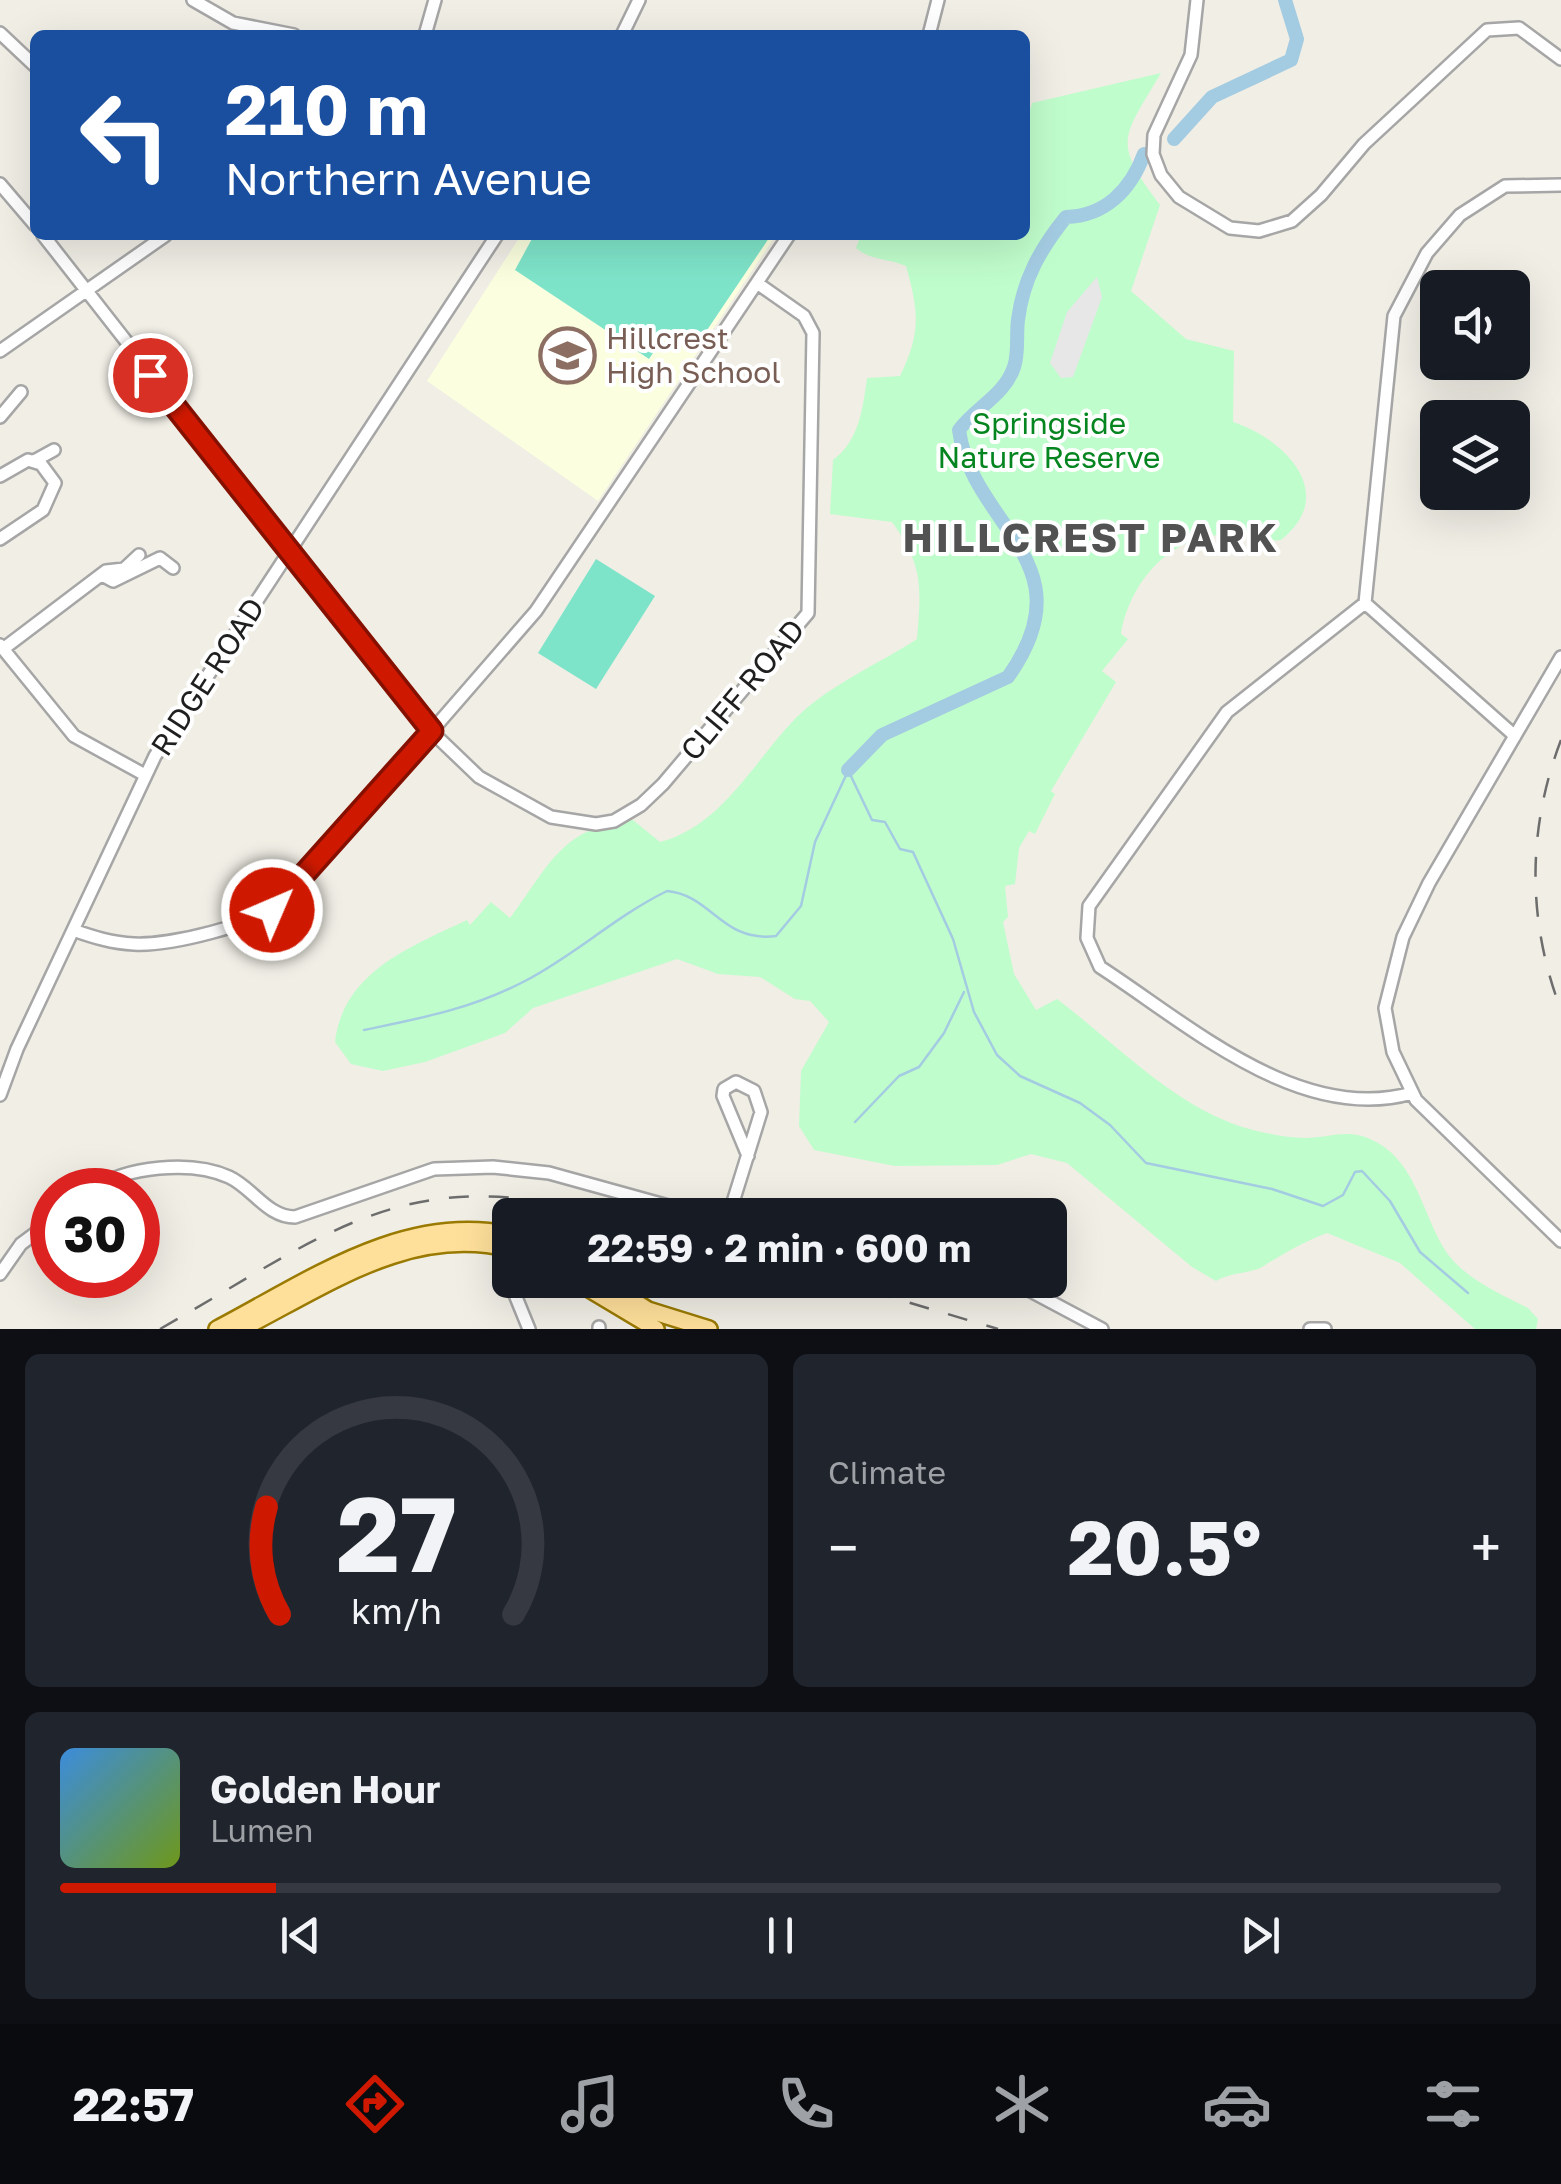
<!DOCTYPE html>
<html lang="en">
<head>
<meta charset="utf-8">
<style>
	:root { --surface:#171b24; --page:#20242c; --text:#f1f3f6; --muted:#9ea1a6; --line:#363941; --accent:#ce1900 }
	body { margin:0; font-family:"Golos Text",sans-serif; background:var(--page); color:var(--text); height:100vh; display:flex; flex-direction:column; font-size:38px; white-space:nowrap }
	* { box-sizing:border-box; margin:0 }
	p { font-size:32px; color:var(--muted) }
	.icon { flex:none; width:55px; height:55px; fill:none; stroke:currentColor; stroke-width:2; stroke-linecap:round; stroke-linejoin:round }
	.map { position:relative; height:1329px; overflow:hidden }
	.sheet { display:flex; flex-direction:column; gap:25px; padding:25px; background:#0d0f14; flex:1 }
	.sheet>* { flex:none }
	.hud { position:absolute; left:30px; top:30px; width:1000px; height:210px; border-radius:15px; box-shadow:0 10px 40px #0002; background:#1a4fa0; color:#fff; overflow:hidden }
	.tools { position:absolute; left:1420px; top:270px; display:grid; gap:20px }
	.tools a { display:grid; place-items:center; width:110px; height:110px; border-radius:15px; background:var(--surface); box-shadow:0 10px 40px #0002; font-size:50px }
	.speed { position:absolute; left:30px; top:1168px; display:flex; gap:20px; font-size:50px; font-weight:700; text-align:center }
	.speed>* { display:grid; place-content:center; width:130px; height:130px; border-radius:50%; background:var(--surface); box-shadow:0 10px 40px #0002; line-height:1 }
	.speed .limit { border:15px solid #d22; background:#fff; color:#111 }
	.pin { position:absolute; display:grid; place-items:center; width:85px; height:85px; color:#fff; margin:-42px; border:5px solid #fff; border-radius:50%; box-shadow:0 2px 10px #0007 }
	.me { position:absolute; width:110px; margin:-55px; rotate:45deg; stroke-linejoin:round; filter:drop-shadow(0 0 8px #0008) }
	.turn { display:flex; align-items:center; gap:35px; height:210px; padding:0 30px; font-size:45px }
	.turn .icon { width:130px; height:130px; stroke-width:2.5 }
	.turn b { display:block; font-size:70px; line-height:85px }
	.big { font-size:75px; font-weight:700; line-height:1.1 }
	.sheet .tile { flex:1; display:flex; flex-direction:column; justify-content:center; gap:15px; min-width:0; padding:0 35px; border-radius:15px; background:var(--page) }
	.sheet .dial { align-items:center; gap:0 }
	.dial svg { height:260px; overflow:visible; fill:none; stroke:var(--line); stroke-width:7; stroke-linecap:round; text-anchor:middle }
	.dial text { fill:var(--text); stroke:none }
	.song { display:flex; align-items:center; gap:30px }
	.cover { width:120px; height:120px; border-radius:15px; background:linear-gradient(135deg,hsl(210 70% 55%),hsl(80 70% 35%)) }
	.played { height:10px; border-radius:5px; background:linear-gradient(90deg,var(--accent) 15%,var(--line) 15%) }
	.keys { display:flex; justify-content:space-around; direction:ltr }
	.heat { display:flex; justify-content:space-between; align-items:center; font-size:55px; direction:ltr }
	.sheet .tiles { flex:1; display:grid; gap:25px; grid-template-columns:1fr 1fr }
	.tile:last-child { grid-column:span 2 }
	.trip { position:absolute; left:492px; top:1198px; width:575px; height:100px; border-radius:15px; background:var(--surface); box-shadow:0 10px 40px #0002; font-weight:700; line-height:100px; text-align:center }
	.menu { display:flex; height:160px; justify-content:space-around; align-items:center; background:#090b0e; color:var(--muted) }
	.menu .icon { width:70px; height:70px }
	.menu .on { color:var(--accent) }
	.menu b { font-size:45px; color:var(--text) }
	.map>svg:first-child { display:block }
</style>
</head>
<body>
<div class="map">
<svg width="1561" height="1329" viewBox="0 0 1561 1329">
	<rect width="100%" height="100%" fill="#f0eee5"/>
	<path fill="#fbffdf" d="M521,235H776L598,501L427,381Z"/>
	<path fill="#c0fdcc" d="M1161,73C1123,138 1111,141 1160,205L1131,291L1186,339L1234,351L1233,422C1283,438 1340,493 1281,540C1260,543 1240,533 1219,535C1166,539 1129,585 1121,634L1128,639L1102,671L1116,682L1051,791L1055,794L1035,834L1029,831L1019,848L1015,884L1005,886L1008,917L1003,922L1014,974L1036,1010L1057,999C1117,1044 1178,1111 1253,1130C1270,1134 1287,1138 1305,1138C1330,1138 1347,1128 1372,1140C1419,1161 1423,1223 1451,1258C1469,1280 1504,1296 1528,1308L1538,1319L1536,1329H1475L1400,1263L1327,1233C1303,1242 1283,1254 1262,1267C1248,1274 1231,1272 1216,1281L1192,1267L1067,1163L1031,1154L997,1165L895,1166L814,1150L799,1126L801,1071L829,1022L810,1001L795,999L760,977L718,974L677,959L533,1008L505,1033L425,1062L383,1071L351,1064L335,1042C343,972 410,947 467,920L470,925L491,902L510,918C549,866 561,827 633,820L660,842C724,826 757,755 800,714C832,684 880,663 917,639C921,588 924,566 892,522L830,514L833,460C859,441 863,408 867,378L900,376C921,333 919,313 906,266C888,258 871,261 856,248L861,235H1025V126L1032,103Z"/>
	<path fill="#7ee4c9" d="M534,235H771L697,345L669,329L649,359L515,270Z
		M596,559L655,596L596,689L538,653Z"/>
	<path fill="#e7e7e7" d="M1097,277L1102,297L1073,377L1061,378L1050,363L1067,312Z"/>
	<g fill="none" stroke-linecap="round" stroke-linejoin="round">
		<path stroke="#a3cbe1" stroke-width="2.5" d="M848,770L872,820L885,822L900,849L913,852L953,939L974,1012L997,1055L1020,1076L1080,1103L1110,1125L1146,1163L1272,1189L1323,1206L1343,1195L1355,1172L1362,1171L1390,1201L1420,1252L1468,1293
			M364,1030C422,1018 471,1009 525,981C575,955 616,916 667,891C712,895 722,943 776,936L801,906L815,842L848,771
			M855,1122L899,1076L919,1067L944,1033L964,992"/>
		<path stroke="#a3cbe1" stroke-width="14" d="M1174,139L1212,97L1291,60L1297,39L1285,0
			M848,770L882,735L1008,677C1090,562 972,527 959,430C975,408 1005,395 1014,367C1019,353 1016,335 1018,320C1023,279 1041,248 1066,217C1106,216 1131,189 1144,154"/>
		<defs>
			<path id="minor" d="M193,0L233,23L294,35
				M1197,0L1191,55L1154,135L1153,154L1161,175L1179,197L1230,228L1259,231L1292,221L1321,195L1364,144L1487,30L1519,28L1561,59
				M0,33L35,66
				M425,35L435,0
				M622,35L639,0
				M929,35L938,0
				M0,184L35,225
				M43,235L431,731L479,777L551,817L596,824L614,821L641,805L663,784L808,613L813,333L804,316L757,283
				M0,351L166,235
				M0,417L21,392
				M34,461L54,450
				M0,476L28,460L41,464L55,483L43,510L0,539
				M102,575L113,581L160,558L173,568
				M1365,603L1515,736
				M0,645L74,736L145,775
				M3,649L106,571L124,569L139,555
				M1561,657L1429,883L1403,937L1385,1008L1393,1052L1416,1100L1561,1241
				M73,930C93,937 112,943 134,944C169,946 256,925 283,902L536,611L789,235
				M1412,1093C1300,1125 1188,1024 1100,967L1087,938L1089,906L1227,712L1365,603L1394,316L1427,253L1460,215L1505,186L1561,185
				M0,1095L17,1049L155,756L497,235
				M93,1190C125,1166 192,1160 229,1177C253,1188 267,1217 295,1217L434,1169L493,1167L549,1173L672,1207L722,1215
				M729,1215L761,1112L754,1091L736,1082L724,1089L723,1096L748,1156
				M0,1274L21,1244L52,1221
				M509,1280L529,1329
				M1010,1280L1102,1329
				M599,1329V1327
				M1310,1329H1325"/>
			<path id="major" d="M574,1280L656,1329
				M601,1280L648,1310L709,1329
				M217,1329C307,1282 404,1212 510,1235
				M241,1329C326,1286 411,1224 510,1249"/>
		</defs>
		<use href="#minor" stroke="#a6a6a6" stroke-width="16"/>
		<use href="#major" stroke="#9a7a00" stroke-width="20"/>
		<use href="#minor" stroke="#fff" stroke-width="11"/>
		<use href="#major" stroke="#ffe09b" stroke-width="15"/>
		<path stroke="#6d6d6d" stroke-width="2.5" stroke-dasharray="20 20" stroke-linecap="butt" d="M1561,740C1527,829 1527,921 1561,1010
			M833,1280L998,1329
			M160,1329C326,1235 405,1160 604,1215"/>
	</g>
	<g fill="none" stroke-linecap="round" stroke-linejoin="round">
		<defs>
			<path id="route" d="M150,375L432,731L272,910"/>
		</defs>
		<use href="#route" stroke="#861000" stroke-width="25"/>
		<use href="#route" stroke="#ce1900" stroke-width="18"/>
	</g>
	<defs>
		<symbol id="school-ring" viewBox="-11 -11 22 22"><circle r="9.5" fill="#fff" stroke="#8d6e63" stroke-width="1.5"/><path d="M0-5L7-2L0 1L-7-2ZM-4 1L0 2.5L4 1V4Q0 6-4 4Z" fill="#8d6e63"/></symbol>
	</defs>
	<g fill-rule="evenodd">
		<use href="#school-ring" x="536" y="324" width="63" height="63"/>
	</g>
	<g text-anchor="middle" stroke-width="8" stroke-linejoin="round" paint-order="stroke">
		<g font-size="30" fill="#785e54" stroke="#fff" text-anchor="start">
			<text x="606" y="349">Hillcrest<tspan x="606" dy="34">High School</tspan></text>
		</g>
		<g font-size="30" fill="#05851f" stroke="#fff">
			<text x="1049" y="434">Springside<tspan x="1049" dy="34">Nature Reserve</tspan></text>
		</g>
		<g font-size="30" fill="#1f1f1f" stroke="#fff">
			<text transform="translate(208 677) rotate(-57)" y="10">RIDGE ROAD</text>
			<text transform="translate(743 690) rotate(-50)" y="10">CLIFF ROAD</text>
		</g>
		<g font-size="40" font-weight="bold" letter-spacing="2.5" fill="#525252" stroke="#fff">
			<text x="1091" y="552">HILLCREST PARK</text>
		</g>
	</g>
</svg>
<div class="tools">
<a><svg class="icon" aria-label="sound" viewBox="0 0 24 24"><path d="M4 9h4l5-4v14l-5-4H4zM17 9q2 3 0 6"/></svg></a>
<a><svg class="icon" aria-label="layers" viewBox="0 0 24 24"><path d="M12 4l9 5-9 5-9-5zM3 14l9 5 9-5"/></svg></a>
</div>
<div class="speed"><div class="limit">30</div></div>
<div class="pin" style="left:150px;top:375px;background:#d93025"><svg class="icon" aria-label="arrive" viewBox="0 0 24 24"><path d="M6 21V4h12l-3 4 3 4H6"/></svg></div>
<svg class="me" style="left:272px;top:910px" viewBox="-20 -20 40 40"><circle r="17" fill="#ce1900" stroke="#fff" stroke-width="3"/><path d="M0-11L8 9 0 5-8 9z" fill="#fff"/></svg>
<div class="trip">22:59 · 2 min · 600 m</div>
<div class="hud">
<div class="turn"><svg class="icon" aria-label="left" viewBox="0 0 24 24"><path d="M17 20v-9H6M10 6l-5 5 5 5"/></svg><div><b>210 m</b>Northern Avenue</div></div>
</div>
</div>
<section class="sheet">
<div class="tiles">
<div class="tile dial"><svg viewBox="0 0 100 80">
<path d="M14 69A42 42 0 1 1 86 69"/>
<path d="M14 69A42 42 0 0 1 10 36" stroke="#ce1900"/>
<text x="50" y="56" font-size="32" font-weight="700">27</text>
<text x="50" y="72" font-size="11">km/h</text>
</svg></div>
<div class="tile"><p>Climate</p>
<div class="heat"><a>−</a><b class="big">20.5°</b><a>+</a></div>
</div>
<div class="tile">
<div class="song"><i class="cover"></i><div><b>Golden Hour</b><p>Lumen</p></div></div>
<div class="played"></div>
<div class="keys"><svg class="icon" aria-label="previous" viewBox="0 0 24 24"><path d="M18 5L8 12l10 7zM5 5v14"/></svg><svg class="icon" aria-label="pause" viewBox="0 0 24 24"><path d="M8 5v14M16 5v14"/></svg><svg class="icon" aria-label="next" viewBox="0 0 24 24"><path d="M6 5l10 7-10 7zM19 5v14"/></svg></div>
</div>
</div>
</section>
<nav class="menu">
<b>22:57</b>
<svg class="icon on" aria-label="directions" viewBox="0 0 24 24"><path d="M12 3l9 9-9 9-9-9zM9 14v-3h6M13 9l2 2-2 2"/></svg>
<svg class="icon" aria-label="music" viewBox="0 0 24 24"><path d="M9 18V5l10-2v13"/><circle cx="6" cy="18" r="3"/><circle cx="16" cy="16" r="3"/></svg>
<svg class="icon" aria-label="phone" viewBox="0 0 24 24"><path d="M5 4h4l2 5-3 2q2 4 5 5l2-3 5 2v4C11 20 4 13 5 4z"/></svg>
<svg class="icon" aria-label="climate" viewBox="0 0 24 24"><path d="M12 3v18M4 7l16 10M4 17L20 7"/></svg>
<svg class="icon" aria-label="car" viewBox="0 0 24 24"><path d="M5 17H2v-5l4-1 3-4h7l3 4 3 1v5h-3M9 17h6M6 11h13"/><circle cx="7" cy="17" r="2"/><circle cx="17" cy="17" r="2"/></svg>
<svg class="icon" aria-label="filters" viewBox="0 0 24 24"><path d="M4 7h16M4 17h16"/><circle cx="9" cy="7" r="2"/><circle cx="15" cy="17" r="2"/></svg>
</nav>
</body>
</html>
